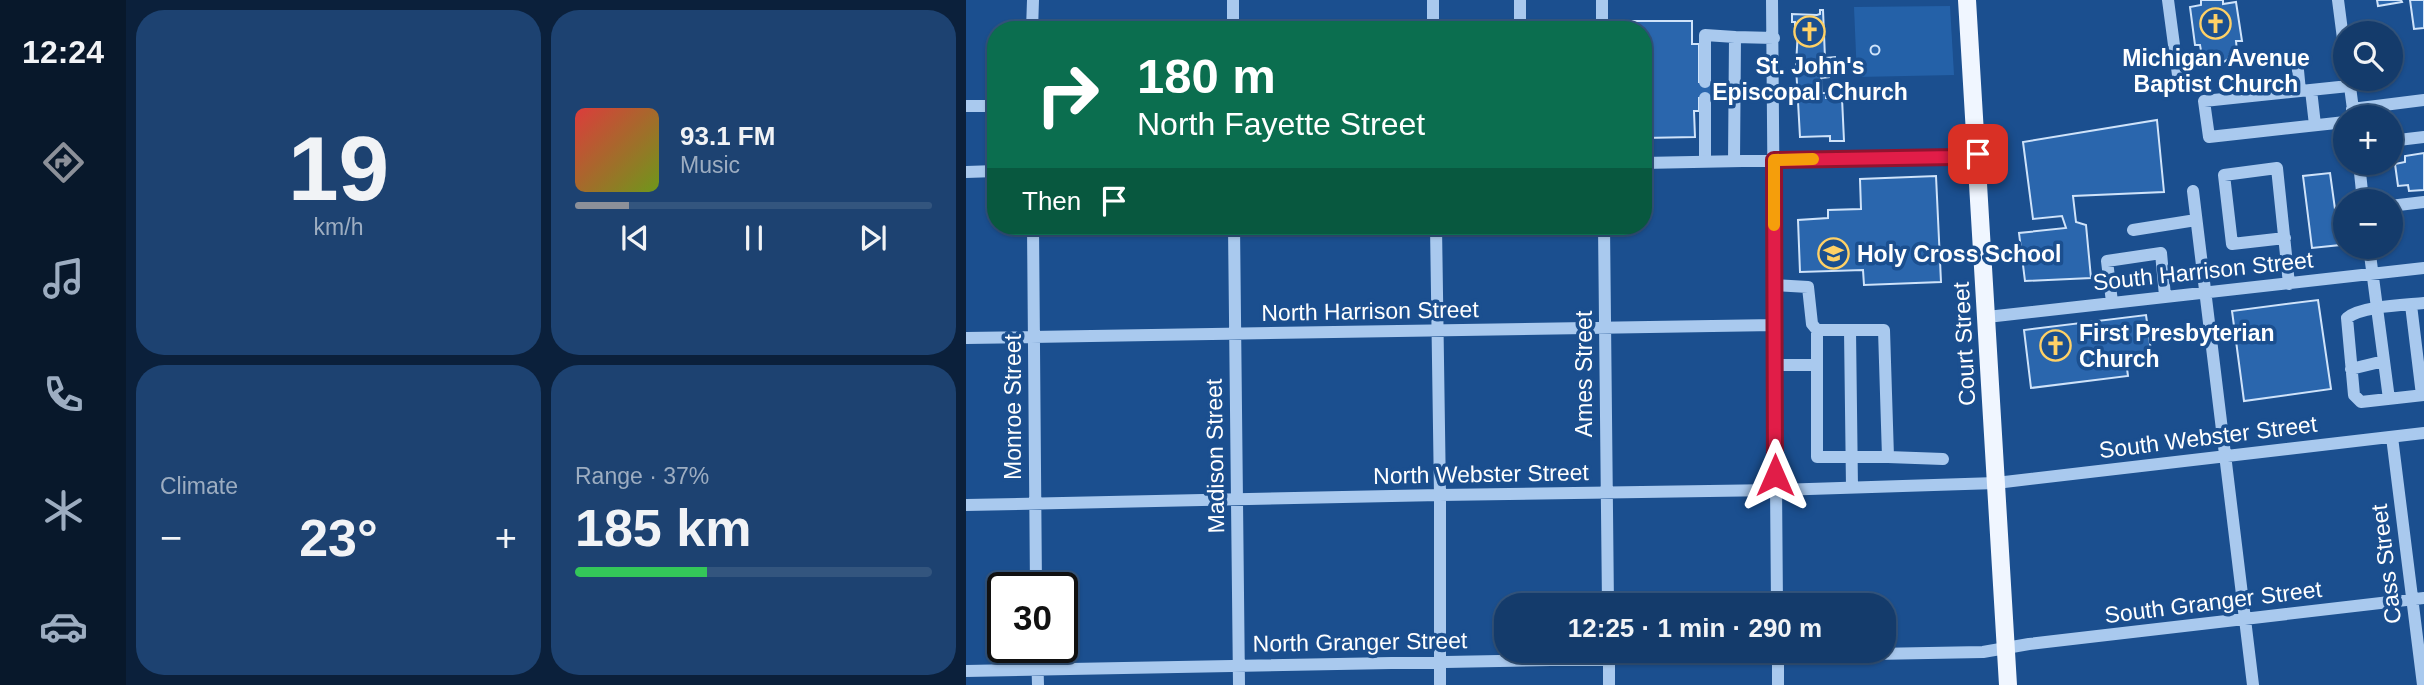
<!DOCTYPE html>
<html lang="en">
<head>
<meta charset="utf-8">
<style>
	:root { --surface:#143b6b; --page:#1d4271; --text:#f1f3f6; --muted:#9dadc1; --line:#33557e; --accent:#8c9099 }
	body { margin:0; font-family:Arial,sans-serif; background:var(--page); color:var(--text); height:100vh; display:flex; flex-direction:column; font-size:26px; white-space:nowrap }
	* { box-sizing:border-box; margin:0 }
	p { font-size:23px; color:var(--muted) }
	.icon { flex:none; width:38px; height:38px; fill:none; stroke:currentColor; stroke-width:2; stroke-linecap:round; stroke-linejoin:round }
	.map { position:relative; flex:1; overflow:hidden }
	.sheet { display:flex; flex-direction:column; gap:10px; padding:10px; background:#0b203b; width:840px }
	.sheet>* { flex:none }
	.banner { position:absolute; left:21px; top:21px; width:665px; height:214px; border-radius:28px; box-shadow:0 2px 5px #0004,0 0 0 2px var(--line); background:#0b6e4f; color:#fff; overflow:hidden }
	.tools { position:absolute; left:1367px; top:21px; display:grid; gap:14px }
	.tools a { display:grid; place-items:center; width:70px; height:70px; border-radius:50%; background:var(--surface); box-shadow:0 2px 5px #0004,0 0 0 2px var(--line); font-size:35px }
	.speed { position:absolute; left:21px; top:572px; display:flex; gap:14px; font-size:35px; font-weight:700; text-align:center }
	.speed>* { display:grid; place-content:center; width:91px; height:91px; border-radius:50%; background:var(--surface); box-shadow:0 2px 5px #0004,0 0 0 2px var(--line); line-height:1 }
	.speed .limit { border:4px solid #111; border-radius:10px; background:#fff; color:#111 }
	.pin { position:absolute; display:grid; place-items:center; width:60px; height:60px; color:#fff; margin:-30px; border-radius:14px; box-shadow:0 4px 10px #0006 }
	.me { position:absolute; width:77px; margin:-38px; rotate:0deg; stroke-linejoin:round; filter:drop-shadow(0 0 5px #0008) }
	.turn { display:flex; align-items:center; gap:24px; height:147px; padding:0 35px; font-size:32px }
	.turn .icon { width:91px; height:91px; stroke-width:2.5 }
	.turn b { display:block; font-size:49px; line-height:60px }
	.then { display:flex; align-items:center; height:66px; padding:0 35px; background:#0003; gap:14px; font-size:26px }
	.big { font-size:52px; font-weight:600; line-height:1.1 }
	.sheet .widget { flex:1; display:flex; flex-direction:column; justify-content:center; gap:10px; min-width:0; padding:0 24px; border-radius:28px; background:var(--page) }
	.sheet .dial { align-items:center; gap:0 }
	.dial b { font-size:91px; line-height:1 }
	.song { display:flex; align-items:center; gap:21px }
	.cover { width:84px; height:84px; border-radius:10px; background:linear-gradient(135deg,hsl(0 70% 55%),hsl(80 70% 35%)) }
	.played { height:7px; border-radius:4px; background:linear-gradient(90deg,var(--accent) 15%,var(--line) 15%) }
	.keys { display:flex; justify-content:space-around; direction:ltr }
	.heat { display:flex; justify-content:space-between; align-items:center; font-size:38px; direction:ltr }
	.charge { height:10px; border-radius:5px; background:linear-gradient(90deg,#34c759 37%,var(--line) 0) }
	.sheet .tiles { flex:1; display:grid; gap:10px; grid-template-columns:repeat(2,1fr) }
	.trip { position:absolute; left:528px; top:593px; width:402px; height:70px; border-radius:28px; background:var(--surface); box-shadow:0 2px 5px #0004,0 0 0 2px var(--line); font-weight:600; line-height:70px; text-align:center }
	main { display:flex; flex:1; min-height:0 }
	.menu { display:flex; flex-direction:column; width:126px; justify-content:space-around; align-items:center; background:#08182b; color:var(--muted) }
	.menu .icon { width:49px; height:49px }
	.menu .on { color:var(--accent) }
	.menu b { font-size:32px; color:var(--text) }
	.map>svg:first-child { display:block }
</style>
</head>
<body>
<main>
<nav class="menu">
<b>12:24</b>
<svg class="icon on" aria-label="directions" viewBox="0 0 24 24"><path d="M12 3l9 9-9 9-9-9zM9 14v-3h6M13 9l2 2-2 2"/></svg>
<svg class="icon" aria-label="music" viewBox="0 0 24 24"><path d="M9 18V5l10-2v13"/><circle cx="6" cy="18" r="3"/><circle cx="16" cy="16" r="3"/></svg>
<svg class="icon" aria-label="phone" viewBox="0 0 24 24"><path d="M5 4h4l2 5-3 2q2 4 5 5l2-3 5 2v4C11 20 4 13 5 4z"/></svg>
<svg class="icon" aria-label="climate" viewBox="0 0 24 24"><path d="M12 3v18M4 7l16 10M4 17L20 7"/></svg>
<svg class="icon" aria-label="car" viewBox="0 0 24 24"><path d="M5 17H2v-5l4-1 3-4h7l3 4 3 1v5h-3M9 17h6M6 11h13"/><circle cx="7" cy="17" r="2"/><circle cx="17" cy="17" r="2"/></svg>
</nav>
<section class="sheet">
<div class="tiles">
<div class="widget dial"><b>19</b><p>km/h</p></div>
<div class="widget">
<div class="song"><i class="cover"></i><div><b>93.1 FM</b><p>Music</p></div></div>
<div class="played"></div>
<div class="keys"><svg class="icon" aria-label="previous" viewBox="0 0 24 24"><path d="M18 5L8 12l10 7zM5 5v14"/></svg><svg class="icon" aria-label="pause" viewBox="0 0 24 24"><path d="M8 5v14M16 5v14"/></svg><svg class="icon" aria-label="next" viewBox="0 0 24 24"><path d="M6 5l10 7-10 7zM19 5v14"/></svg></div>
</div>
<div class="widget"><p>Climate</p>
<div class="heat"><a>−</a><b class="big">23°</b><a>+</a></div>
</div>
<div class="widget"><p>Range · 37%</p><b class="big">185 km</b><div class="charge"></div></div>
</div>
</section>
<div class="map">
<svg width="1458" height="685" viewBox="0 0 1458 685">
	<rect width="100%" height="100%" fill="#1b4f8f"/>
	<path fill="#2461a8" d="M984,6L988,75L891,77L888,7Z"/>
	<path fill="#2a66ad" stroke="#cfe3fa" stroke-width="2" d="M1235,0H1257V4L1270,2L1276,41H1270L1271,51L1265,52L1262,59L1256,63L1249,62L1242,55L1236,56L1234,45H1229L1224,7L1235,5Z
		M1411,0H1435L1436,2L1412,6Z
		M1444,0H1458V28L1448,29Z
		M854,10H857L859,58L869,57L870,72H863V77L855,78L856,93H860V98H876L878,141H864V136L834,137L830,66L832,29H829V22H826V14L851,15L854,14Z
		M663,21H726V44H733V82H747V98H733V111H728L729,137L677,138V30H663Z
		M285,27H320V30H285Z
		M904.5 50a4.5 4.5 0 1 1 9 0a4.5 4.5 0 1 1-9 0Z
		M1191,120L1198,192L1107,196L1110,222L1120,225L1125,278L1059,281L1053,233L1100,228L1096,216L1067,219L1057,142Z
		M1458,153V190L1443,191L1442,185L1432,186L1429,164L1439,162V156Z
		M1364,173L1374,245L1346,248L1337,176Z
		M970,176L975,282L898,285L897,270L834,272L832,220L862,218V210L895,209L894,179Z
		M1352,300L1365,389L1278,401L1266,311Z
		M1180,315L1186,358L1160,361L1162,376L1065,388L1058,330Z"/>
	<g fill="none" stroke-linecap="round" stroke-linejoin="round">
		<path stroke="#a9c9ee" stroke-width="12" d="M267,0V30
			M467,0V30
			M636,0V30
			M806,0L811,606
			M1202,0L1212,75
			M1372,0L1379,54
			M66,30L67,0
			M554,30V0
			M1331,60L1334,91
			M1383,79L1388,117
			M739,82V35L769,37
			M1345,90L1349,125
			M739,98V162
			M0,106H30
			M1386,109L1458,100
			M1379,122L1243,137L1238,101L1383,86
			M1424,141L1458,137
			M768,161L769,37L808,38
			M677,163L989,157L1012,154
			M1393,163L1397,201
			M0,172L30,171
			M1227,191L1287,685
			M1424,206L1458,202
			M67,226L70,588
			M268,226L273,685
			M470,226L474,495V685
			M638,226L642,606
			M1167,230L1230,220
			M1319,238L1266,244L1258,175L1311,168L1323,284
			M1403,247L1423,399
			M809,285L842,287L846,324L851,330
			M1146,302L1141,261L1195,253L1199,296
			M1458,303C1439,305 1395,306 1381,318L1388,395L1395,402L1458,395
			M1445,305L1456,395
			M1021,317L1458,268
			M884,330H851V457H922
			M0,338L809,325
			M809,365H851
			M1385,369L1418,361
			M1426,437L1457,685
			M886,488L884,330H918L922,457L977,459
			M0,505L474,495L810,490L1030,483L1458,433
			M71,648L72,685
			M643,651V685
			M812,651V685
			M0,671L1017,652L1063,644L1458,598"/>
		<path stroke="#f0f6ff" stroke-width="18" d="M1001,0L1042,685"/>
	</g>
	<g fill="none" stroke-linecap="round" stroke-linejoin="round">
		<defs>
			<path id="route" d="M809,475L808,160L989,157L1012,154"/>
		</defs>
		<use href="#route" stroke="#92132f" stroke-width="18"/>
		<use href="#route" stroke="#e11d48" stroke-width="12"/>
		<path stroke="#f59e0b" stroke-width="12" d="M808,225V160L847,159"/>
	</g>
	<defs>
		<symbol id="church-ring" viewBox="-11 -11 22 22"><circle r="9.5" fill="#1b4f8f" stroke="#ffd166" stroke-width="1.5"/><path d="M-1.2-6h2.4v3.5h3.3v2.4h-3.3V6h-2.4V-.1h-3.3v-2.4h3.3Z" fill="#ffd166"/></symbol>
		<symbol id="school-ring" viewBox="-11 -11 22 22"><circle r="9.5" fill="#1b4f8f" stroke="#ffd166" stroke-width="1.5"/><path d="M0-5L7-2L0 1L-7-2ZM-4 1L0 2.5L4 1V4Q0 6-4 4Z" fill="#ffd166"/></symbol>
	</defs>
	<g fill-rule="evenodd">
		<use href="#church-ring" x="1232" y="6" width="35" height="35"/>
		<use href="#church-ring" x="826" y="14" width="35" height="35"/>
		<use href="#school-ring" x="850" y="236" width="35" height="35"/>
		<use href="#church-ring" x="1072" y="328" width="35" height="35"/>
	</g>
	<g text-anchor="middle" stroke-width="7" stroke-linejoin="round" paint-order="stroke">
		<g font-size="23" font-weight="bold" fill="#fff" stroke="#1b4f8f">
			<text x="1250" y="66">Michigan Avenue<tspan x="1250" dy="26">Baptist Church</tspan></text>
			<text x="844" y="74">St. John's<tspan x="844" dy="26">Episcopal Church</tspan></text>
			<text x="891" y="262" text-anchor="start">Holy Cross School</text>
			<text x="1113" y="341" text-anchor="start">First Presbyterian<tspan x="1113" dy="26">Church</tspan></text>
		</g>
		<g font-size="23" fill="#fff" stroke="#1b4f8f">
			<text transform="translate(1237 271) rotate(-6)" y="8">South Harrison Street</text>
			<text transform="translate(404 311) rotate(-1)" y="8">North Harrison Street</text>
			<text transform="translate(998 344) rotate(-93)" y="8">Court Street</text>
			<text transform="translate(618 374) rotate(-90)" y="8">Ames Street</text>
			<text transform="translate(47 407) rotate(-90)" y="8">Monroe Street</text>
			<text transform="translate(1242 437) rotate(-7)" y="8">South Webster Street</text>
			<text transform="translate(249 456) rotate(-91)" y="8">Madison Street</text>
			<text transform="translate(515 474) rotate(-1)" y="8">North Webster Street</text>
			<text transform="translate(1420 564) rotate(-97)" y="8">Cass Street</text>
			<text transform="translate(1247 602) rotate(-7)" y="8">South Granger Street</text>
			<text transform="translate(394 642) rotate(-1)" y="8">North Granger Street</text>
		</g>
	</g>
</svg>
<div class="tools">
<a><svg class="icon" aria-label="search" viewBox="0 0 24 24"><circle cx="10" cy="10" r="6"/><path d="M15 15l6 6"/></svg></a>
<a>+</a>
<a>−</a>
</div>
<div class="speed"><div class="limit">30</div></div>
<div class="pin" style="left:1012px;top:154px;background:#d93025"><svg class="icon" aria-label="arrive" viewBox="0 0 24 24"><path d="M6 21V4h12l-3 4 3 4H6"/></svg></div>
<svg class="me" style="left:809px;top:475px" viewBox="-20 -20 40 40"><path d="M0-17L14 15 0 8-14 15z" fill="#e11d48" stroke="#fff" stroke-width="4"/></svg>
<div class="trip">12:25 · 1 min · 290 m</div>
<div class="banner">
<div class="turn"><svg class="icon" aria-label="right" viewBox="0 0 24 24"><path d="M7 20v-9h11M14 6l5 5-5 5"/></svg><div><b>180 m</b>North Fayette Street</div></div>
<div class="then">Then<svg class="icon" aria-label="arrive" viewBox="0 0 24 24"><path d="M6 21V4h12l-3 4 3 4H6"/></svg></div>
</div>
</div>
</main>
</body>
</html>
